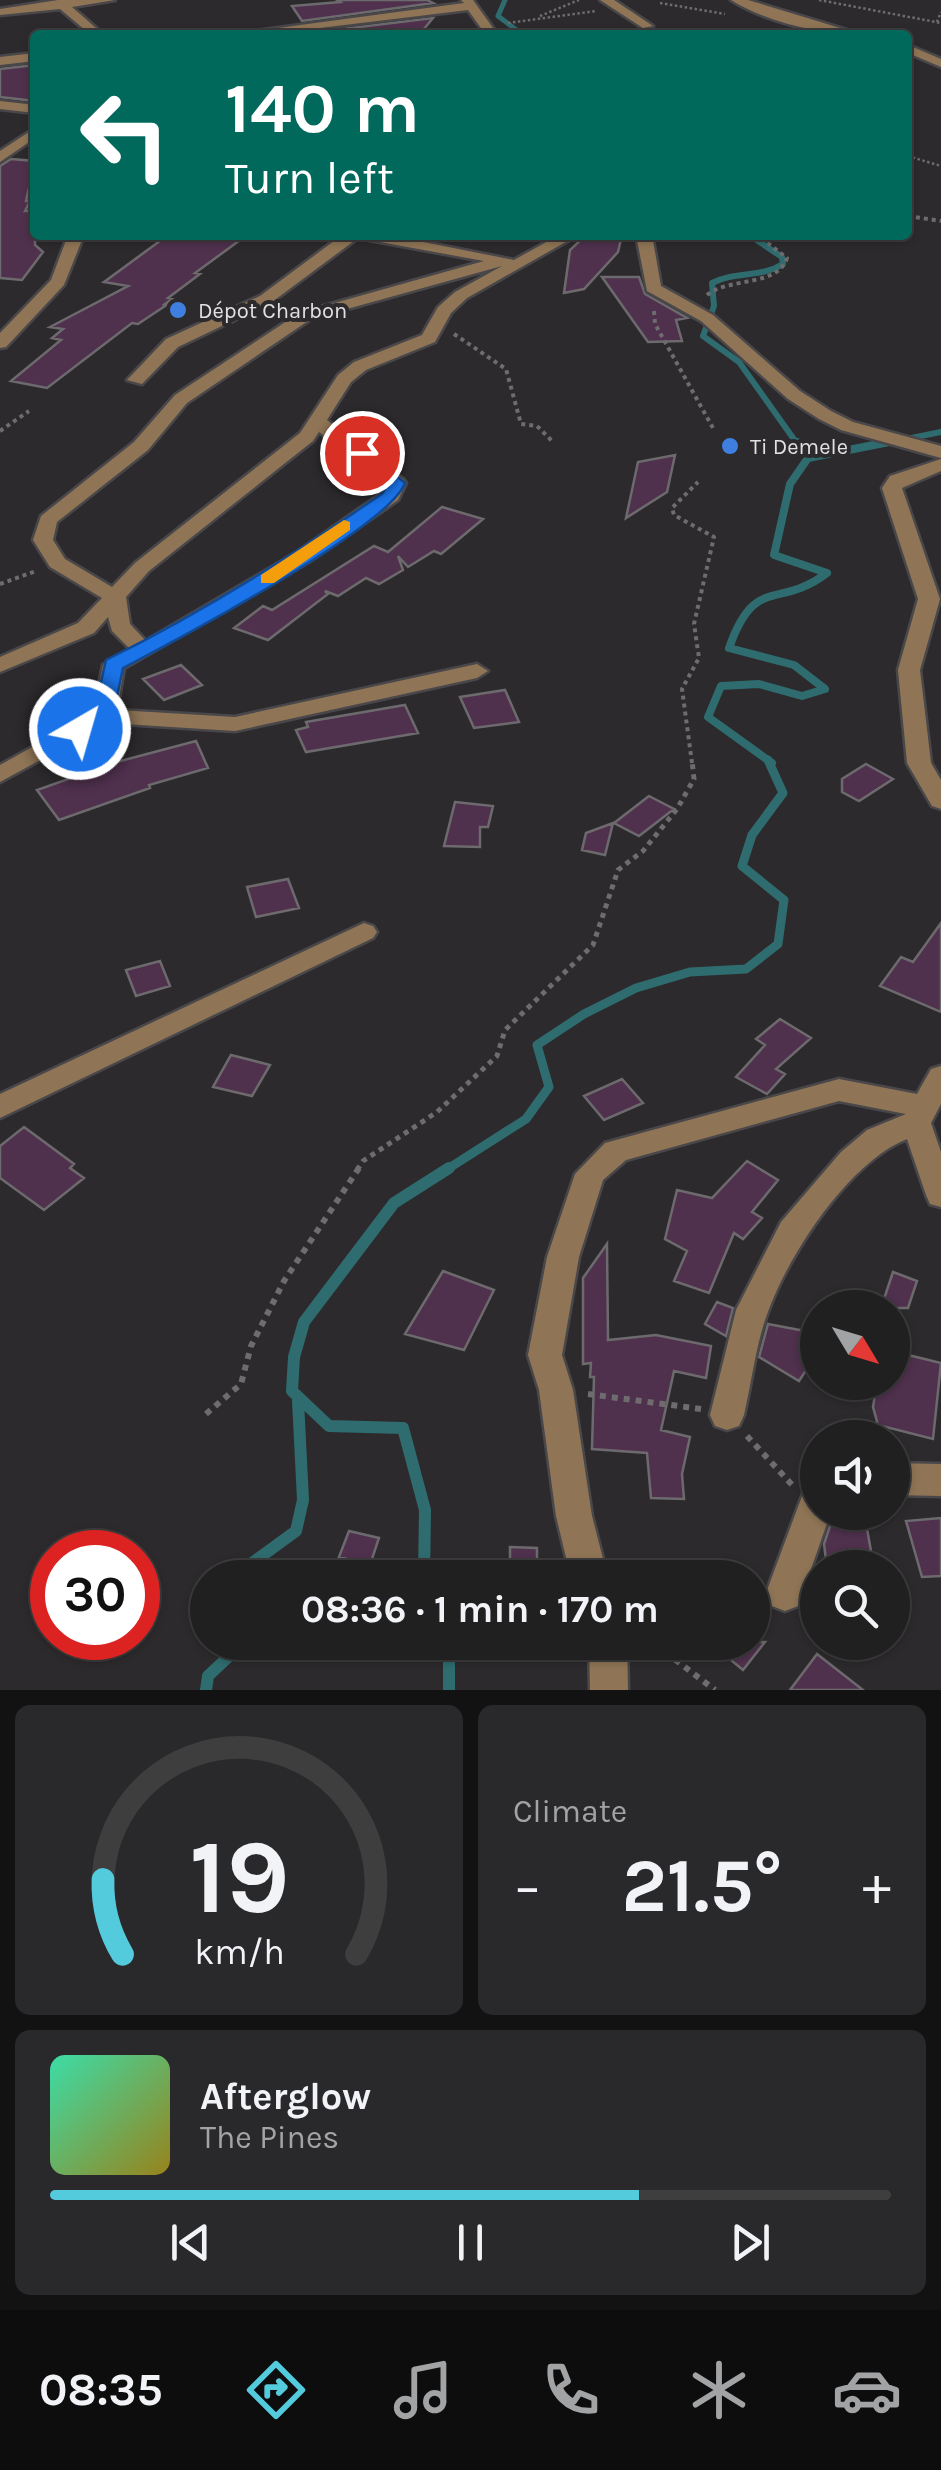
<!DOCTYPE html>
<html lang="en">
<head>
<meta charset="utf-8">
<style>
	:root { --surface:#212021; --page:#29282a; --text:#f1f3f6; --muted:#a2a3a5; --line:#3e3e3f; --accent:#54cadd }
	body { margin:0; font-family:Karla,sans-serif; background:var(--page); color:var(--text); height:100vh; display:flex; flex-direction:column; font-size:38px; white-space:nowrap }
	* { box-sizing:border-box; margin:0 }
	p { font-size:32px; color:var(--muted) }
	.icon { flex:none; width:55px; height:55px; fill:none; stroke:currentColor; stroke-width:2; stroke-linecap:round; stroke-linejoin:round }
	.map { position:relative; height:1690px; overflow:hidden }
	.details { display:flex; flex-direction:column; gap:15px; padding:15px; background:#121212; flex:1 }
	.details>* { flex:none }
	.guide { position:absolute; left:30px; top:30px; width:882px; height:210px; border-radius:10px; box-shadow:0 2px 8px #0004,0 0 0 2px var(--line); background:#00695c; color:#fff; overflow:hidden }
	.needle { width:65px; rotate:128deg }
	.tools { position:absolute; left:800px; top:1290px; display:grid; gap:20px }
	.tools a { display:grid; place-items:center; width:110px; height:110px; border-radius:50%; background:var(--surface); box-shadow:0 2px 8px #0004,0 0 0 2px var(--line); font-size:50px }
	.speed { position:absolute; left:30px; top:1530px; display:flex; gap:20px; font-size:50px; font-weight:700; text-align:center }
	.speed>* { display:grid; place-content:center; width:130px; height:130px; border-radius:50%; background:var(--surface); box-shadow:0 2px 8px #0004,0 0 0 2px var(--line); line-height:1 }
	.speed .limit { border:15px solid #d22; background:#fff; color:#111 }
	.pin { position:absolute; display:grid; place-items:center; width:85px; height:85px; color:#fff; margin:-42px; border:5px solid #fff; border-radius:50%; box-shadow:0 2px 10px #0007 }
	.me { position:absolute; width:110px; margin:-55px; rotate:38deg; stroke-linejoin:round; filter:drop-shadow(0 0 8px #0008) }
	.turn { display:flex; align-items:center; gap:35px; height:210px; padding:0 30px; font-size:45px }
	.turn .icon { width:130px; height:130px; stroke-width:2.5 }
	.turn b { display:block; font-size:70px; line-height:85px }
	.big { font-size:75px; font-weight:700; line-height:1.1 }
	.details .widget { flex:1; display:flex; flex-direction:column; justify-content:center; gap:15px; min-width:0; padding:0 35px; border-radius:15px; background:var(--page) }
	.details .dial { align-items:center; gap:0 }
	.dial svg { height:260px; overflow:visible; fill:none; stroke:var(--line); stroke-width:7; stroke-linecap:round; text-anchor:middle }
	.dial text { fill:var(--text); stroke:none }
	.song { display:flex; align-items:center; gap:30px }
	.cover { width:120px; height:120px; border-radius:15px; background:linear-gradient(135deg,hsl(160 70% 55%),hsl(50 70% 35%)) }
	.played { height:10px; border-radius:5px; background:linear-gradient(90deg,var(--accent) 70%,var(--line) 70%) }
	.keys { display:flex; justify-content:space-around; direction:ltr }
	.heat { display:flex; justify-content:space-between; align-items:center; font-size:55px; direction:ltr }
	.details .tiles { flex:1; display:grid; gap:15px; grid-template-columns:1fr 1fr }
	.widget:last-child { grid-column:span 2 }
	.trip { position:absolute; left:190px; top:1560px; width:580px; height:100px; border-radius:50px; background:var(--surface); box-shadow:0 2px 8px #0004,0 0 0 2px var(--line); font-weight:700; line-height:100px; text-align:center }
	.tab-bar { display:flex; height:160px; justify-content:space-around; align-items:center; background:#0d0d0d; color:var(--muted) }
	.tab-bar .icon { width:70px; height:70px }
	.tab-bar .current { color:var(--accent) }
	.tab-bar b { font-size:45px; color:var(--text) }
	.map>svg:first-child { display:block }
</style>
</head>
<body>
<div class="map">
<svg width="941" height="1690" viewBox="0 0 941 1690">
	<rect width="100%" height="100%" fill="#2c2a2c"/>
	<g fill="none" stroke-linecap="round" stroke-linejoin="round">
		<path stroke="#2f6c6f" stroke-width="5" d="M505,0L498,16L523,35"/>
		<path stroke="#2f6c6f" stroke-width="6" d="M749,235L782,257L783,264C761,278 735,271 712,283L714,306L703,336L739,362L798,445
			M877,445L941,432"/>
		<path stroke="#2f6c6f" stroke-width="8" d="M797,442L808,458L889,442
			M772,763L708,717L721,686L759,684L802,696L825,689L794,665L729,648C755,574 778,610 827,573L774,555L790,484L808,458"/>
		<path stroke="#2f6c6f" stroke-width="9" d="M446,1170L526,1119L549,1087L537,1045L584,1014L636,988L690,972L746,969L778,944L784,900L742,866L752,835L783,793L768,760"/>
		<path stroke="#2f6c6f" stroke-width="12" d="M250,1578L248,1566L296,1531L303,1500L298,1401
			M424,1578L425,1510L403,1428L329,1426L292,1391L294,1357L304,1322L394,1203L449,1168
			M438,1642L449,1657V1690
			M206,1690L208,1676L244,1642"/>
	</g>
	<path fill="#4f304d" stroke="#6d6a6d" stroke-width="2.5" d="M337,0H427L433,3L302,21L292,6L340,2Z
		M433,18L419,35L310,33Z
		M35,65V101L0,97V69Z
		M11,159L35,161L26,201H30L25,211H35V245L43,252L22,280L0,278V166Z
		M168,235H247L195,273L200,274L168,298L172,299L165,304H168L138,324L132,323L47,388L11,381L61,340L52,338L63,329L50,327L128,286L104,282Z
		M586,235H622L618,252L584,289L564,293L570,250Z
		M602,277H639L645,294L687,318L676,320L682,341L648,342Z
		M675,455L667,492L626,518L638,462Z
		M442,507L483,519L441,554L434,551L408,567L398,556L403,570L379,584L366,578L338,596L325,591L328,594L268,640L234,628L263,606L272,610L374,546L388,552Z
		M181,665L202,685L164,700L143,679Z
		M505,690L519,722L474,728L460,697Z
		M405,705L418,733L306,752L296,730L308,727L306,722Z
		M196,741L208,768L149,785L150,788L59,820L37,790L113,763Z
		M866,764L893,779L859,801L842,792V779Z
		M649,796L674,809L639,836L614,823Z
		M455,802L493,806L488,827H480V847L444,846Z
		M613,823L605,855L582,850L586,833Z
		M288,879L299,908L256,917L247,887Z
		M941,923V1012L880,986L901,957L913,962Z
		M160,961L170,986L136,996L126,970Z
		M780,1019L811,1038L776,1069L785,1074L767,1094L736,1077L765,1045L756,1039Z
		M231,1055L270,1065L252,1096L213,1087Z
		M622,1079L643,1103L604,1120L584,1096Z
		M24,1127L74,1164L70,1168L84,1178L44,1210L0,1178V1146Z
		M747,1161L778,1180L752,1212L762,1218L743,1239L734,1233L709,1293L674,1281L687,1251L665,1239L677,1190L712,1198Z
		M607,1244L608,1340L656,1335L711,1346L706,1378L674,1371L661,1430L690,1437L682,1474L684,1499L651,1498L647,1453L592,1449L594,1377H590L591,1363L583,1364V1278Z
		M443,1271L494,1290L464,1350L405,1334Z
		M893,1272L917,1281L908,1308H881Z
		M717,1302L733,1308L726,1336L705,1324Z
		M768,1324L810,1332L818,1338V1352L799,1381L759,1357Z
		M892,1351L941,1363L933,1439L878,1425L873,1407L877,1382H892Z
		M941,1518V1576L922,1577L906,1521Z
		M831,1523H866L874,1568H827L824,1544Z
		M349,1531L379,1538L370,1565L339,1557Z
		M510,1547L537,1548V1571L510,1570Z
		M709,1642H765L743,1670Z
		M817,1654L863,1690H790Z"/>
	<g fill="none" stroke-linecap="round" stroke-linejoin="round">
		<defs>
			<path id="minor" d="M58,0H115L72,7L104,35H91L60,9L0,15V9Z
				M461,0H473L498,35H486L468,10L262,35H227L464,3Z
				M600,0H614L653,26L643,28Z
				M731,0H748L863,35C822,35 766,22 731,0Z
				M908,45L941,59V67L908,53Z
				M35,53V61L0,65V57Z
				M0,101L35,105V113L0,109Z
				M35,128V138L0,162V151Z
				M68,235H84L64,285L6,347L0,348V333L51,280Z
				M342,235H388L514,260L559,235H578L467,298L451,313L435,342L366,370L351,382L327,420L403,479L406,483L398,500L310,561L124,668L117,710L235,717L477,664L488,671L477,678L235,731L108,723L0,782V765L93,713L103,665L130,649L112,631L108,617L94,633L0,672V657L78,623L102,598L50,567L33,540L41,516L134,442L175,395L299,313L484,261L358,238L272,302L178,347L142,384L127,380L166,339L260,296ZM502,266L455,292L438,307L422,335L354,362L338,375L300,433L135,563L112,587L65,559L53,540L57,522L148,450L187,403L311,319ZM319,432L386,484L382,493L296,553L146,641L130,624L126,597L149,571L313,441Z
				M636,235H652L661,286L713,315L800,391L831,411L853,422L941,446V458L841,430L819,419L788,399L701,321L647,291Z
				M941,459V471L902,488L940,599L920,670L931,763L941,780V809L932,806L907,763L898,670L918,599L882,488L890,476Z
				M364,923L373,926L377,932L373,938L0,1118V1094Z
				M941,1066V1104L931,1123L941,1152V1207L930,1204L926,1195L907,1139C849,1162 790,1253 769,1309C756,1342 752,1381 744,1415L739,1426L727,1430L715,1426L710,1415L736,1310L781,1222L841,1152L867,1130L906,1114L839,1101L626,1160L603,1180L579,1257L562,1355L573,1390L592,1516L608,1578H571L556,1516L539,1390L528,1355L547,1257L575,1174L605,1143L839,1079L917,1094L931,1069Z
				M892,1463L941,1464V1496L892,1495Z
				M818,1484V1512H831L798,1606L785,1611L772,1606L766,1593L805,1488Z
				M589,1642H627L628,1690H590Z"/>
		</defs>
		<use href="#minor" stroke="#494749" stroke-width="5"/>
		<path stroke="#6e6c6e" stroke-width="2.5" stroke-dasharray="2.5 2.5" stroke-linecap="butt" d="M819,0L941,23
			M660,3L725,14
			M540,16L579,0
			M937,22L941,12
			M508,23L596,11
			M908,156L941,166"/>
		<path stroke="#6e6c6e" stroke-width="4" stroke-dasharray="4 4" stroke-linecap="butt" d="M908,216L941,221
			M707,295C729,277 778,287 787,258L769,244L773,235
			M654,311L655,324L713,428
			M454,334L506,369L521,424L537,426L552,441
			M0,431L29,411
			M0,584L36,571
			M692,763L682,689L699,658L694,624L714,537L674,515L672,508L698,482"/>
		<path stroke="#6e6c6e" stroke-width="5" stroke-dasharray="5 5" stroke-linecap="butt" d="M357,1170L363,1161L437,1112L497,1056L505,1030L593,945L618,870L643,851L677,809L694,779L692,760"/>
		<path stroke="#6e6c6e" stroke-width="6" stroke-dasharray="6 6" stroke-linecap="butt" d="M588,1394L701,1409
			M206,1414L241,1384L251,1346L284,1281L359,1168
			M747,1436L794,1487
			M641,1650L669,1655L715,1690
			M669,1655L693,1642"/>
		<use href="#minor" fill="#8f7556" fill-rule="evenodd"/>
	</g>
	<path fill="#1a73e8" stroke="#114b97" stroke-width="2.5" d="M362,448L405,483C388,528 175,641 123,668L112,720L88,733H73L70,729L94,713L106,660C203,612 294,555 383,493L387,484L353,453Z"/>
	<path fill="#f59e0b" d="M344,520L350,522V530L274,583H261V575Z"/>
	<g fill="#3f7fe0" stroke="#2c2a2c" stroke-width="4">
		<circle cx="178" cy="310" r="10"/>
		<circle cx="730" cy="446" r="10"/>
	</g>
	<g text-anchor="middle" stroke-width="8" stroke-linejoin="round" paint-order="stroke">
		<g font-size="22" fill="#e2e0e2" stroke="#2c2a2c" text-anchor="start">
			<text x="198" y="318">Dépot Charbon</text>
			<text x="750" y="454">Ti Demele</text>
		</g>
	</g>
</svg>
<div class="tools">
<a><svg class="needle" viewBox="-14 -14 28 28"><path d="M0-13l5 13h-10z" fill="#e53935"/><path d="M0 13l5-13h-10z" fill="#a2a3a5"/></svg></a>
<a><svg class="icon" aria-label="sound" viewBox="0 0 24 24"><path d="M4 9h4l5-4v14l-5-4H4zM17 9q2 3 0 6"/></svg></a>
<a><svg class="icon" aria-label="search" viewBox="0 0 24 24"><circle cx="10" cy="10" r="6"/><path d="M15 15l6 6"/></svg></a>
</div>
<div class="speed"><div class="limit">30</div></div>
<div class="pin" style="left:362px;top:453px;background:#d93025"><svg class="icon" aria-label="arrive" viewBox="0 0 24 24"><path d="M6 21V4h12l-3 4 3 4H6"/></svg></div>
<svg class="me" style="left:80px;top:729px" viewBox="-20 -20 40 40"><circle r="17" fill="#1a73e8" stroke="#fff" stroke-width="3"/><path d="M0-11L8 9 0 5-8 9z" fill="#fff"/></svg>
<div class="trip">08:36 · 1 min · 170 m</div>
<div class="guide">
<div class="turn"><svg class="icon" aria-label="left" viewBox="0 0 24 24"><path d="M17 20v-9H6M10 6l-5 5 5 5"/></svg><div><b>140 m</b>Turn left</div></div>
</div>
</div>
<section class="details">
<div class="tiles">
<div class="widget dial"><svg viewBox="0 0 100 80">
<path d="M14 69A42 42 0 1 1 86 69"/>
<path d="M14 69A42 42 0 0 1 8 46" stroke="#54cadd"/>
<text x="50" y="56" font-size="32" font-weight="700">19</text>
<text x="50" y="72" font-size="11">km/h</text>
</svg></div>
<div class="widget"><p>Climate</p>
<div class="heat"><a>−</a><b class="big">21.5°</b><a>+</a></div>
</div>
<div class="widget">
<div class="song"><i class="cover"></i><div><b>Afterglow</b><p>The Pines</p></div></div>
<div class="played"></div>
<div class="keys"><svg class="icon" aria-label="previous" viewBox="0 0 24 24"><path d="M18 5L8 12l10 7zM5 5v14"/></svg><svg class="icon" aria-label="pause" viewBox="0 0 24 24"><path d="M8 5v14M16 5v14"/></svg><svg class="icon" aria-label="next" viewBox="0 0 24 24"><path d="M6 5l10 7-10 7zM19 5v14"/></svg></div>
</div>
</div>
</section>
<nav class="tab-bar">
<b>08:35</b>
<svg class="icon current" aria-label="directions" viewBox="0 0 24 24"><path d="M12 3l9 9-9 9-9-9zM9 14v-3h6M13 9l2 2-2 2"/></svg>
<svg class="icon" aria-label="music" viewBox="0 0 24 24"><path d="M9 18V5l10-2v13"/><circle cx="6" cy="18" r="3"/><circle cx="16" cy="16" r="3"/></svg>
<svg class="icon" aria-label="phone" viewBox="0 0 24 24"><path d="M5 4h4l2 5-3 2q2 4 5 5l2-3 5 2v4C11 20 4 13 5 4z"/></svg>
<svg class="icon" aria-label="climate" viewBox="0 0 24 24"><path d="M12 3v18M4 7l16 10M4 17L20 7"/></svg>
<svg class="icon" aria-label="car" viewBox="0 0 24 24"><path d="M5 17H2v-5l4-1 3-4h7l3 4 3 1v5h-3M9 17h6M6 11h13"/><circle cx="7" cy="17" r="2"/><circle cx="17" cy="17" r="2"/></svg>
</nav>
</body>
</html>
